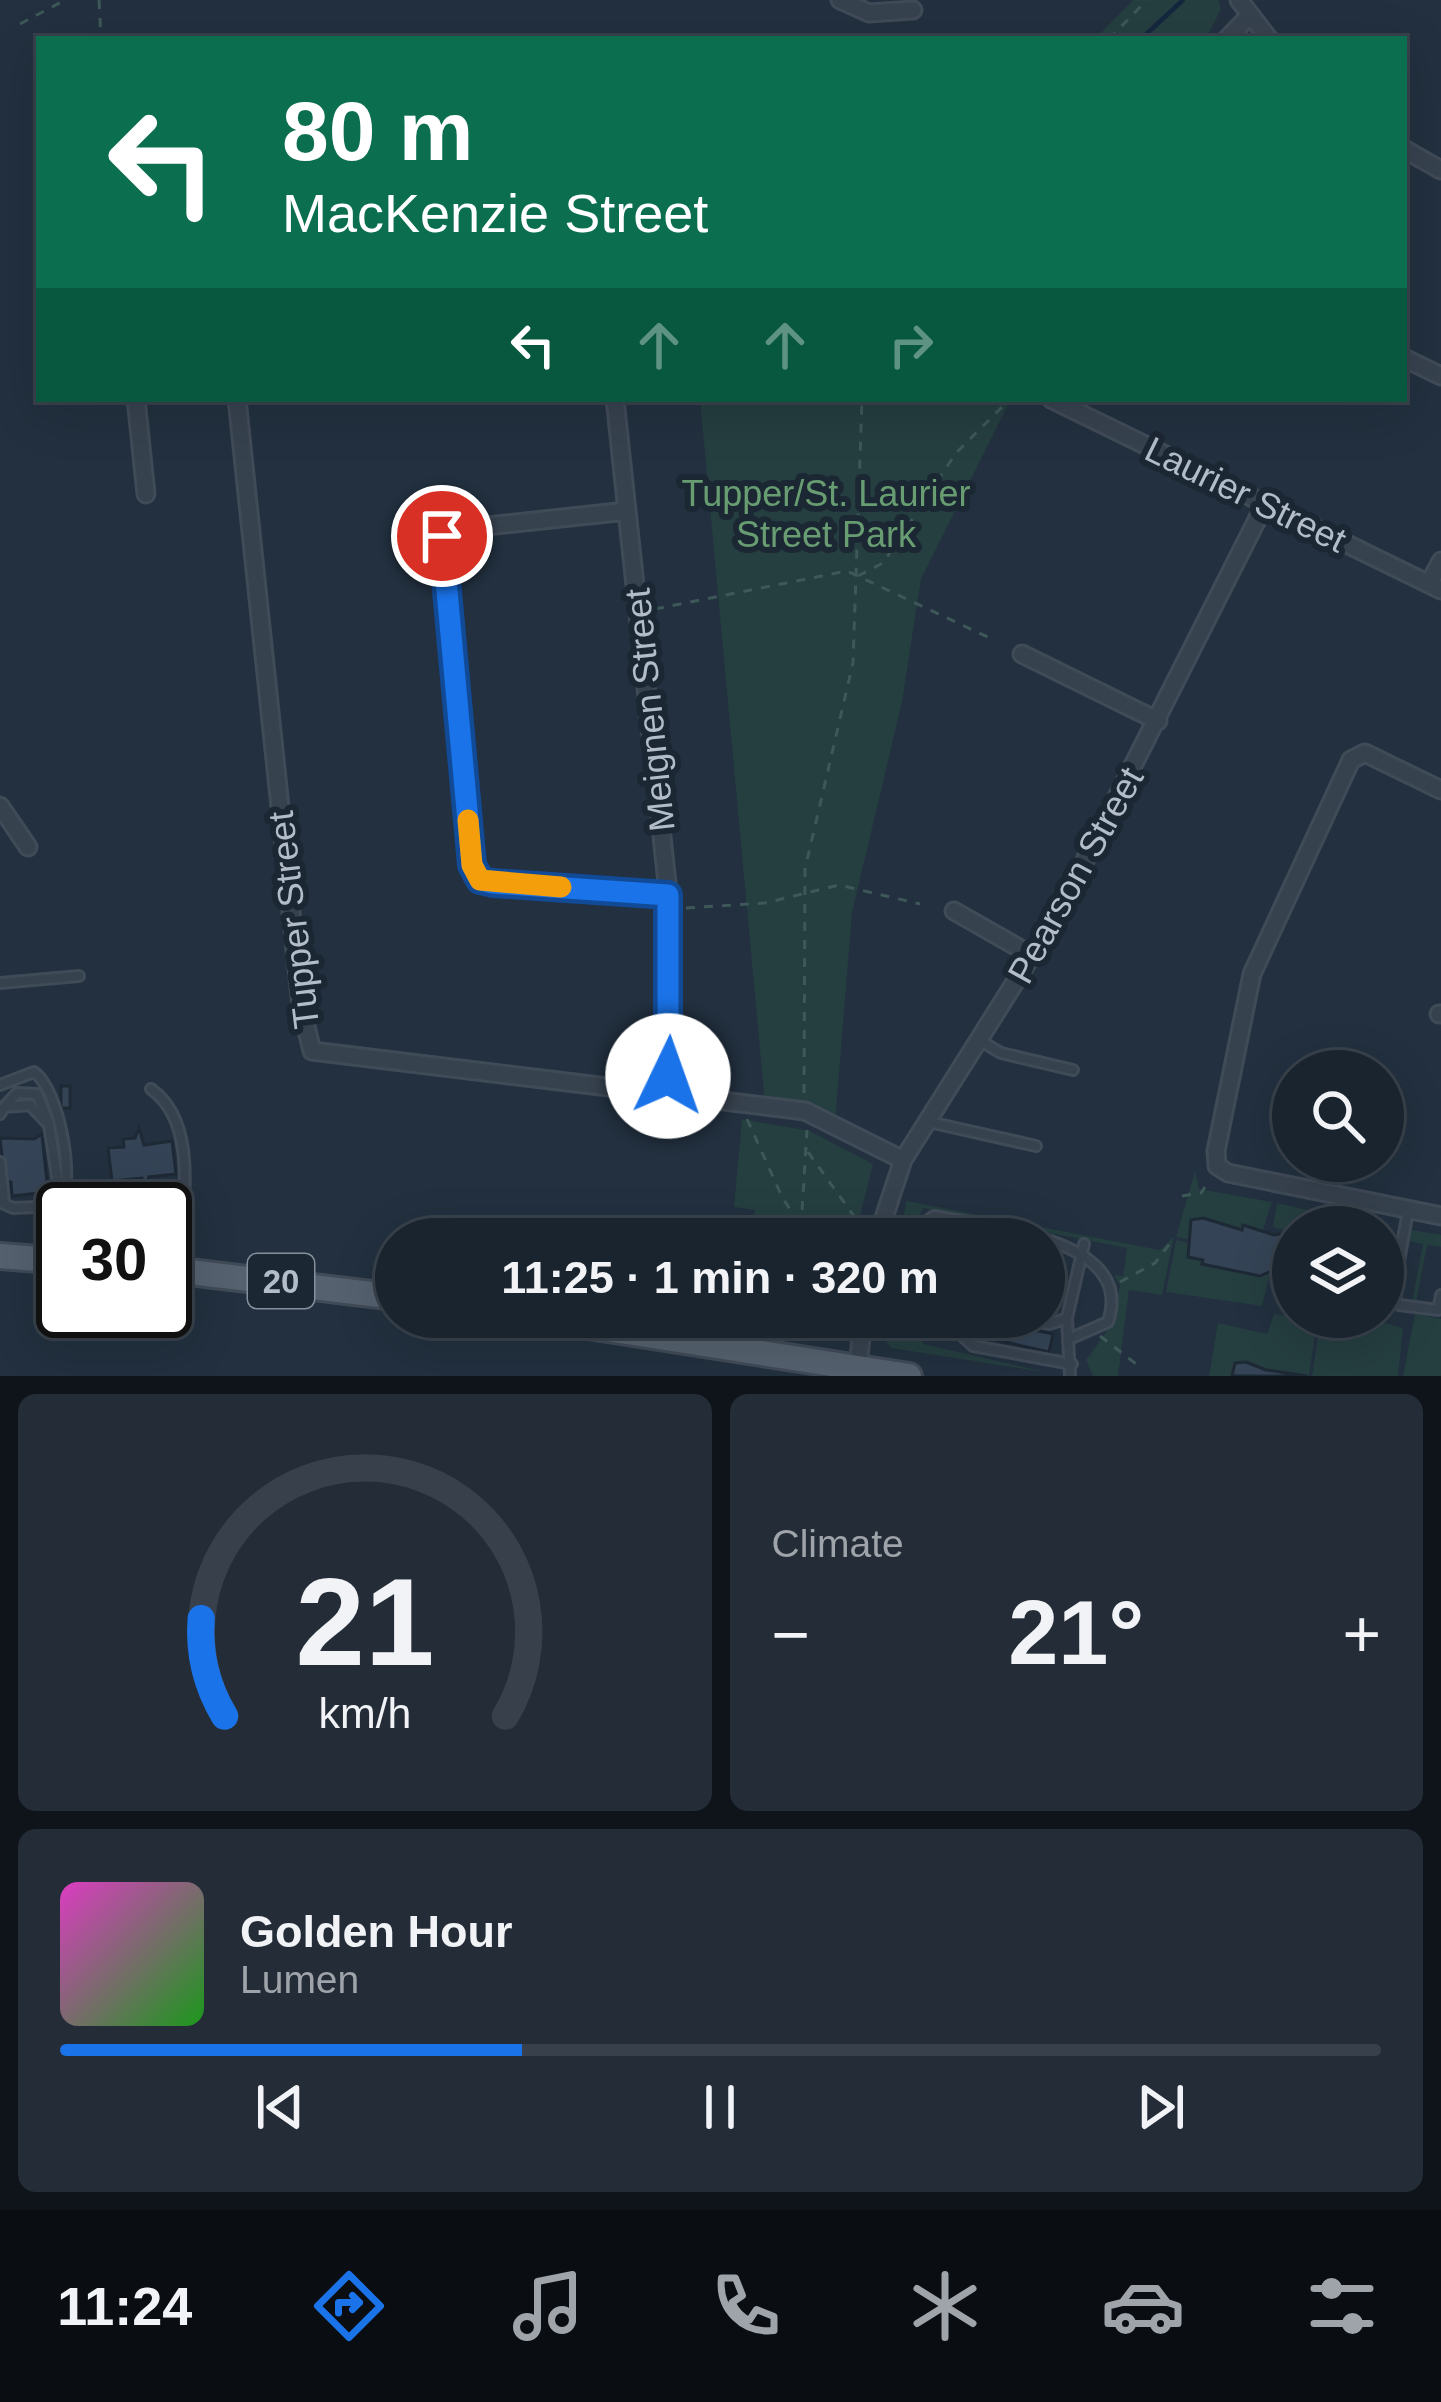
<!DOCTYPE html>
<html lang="en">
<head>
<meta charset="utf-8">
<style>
	:root { --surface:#1a242f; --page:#232c37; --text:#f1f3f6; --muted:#9fa4aa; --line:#38414b; --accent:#1a73e8 }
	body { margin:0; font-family:Arial,sans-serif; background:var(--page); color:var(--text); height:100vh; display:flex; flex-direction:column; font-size:45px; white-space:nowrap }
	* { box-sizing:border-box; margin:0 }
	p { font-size:39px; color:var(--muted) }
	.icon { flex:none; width:66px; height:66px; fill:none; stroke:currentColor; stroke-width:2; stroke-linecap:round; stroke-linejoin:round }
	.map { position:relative; height:1376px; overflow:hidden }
	.details { display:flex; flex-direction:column; gap:18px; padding:18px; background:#0e141a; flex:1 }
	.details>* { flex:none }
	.guide { position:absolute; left:36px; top:36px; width:1371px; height:366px; border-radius:0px; box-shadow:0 12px 48px #0002,0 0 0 3px var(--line); background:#0b6e4f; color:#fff; overflow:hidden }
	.tools { position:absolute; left:1272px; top:1050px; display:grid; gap:24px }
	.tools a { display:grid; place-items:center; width:132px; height:132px; border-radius:50%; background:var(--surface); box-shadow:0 12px 48px #0002,0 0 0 3px var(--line); font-size:60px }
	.speed { position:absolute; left:36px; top:1182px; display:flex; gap:24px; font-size:60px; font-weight:700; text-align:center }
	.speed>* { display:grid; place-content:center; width:156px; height:156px; border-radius:50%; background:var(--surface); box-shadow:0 12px 48px #0002,0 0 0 3px var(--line); line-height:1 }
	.speed .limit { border:6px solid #111; border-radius:18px; background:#fff; color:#111 }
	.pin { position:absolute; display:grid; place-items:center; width:102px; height:102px; color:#fff; margin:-51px; border:6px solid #fff; border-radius:50%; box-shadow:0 3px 12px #0007 }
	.me { position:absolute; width:132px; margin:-66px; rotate:3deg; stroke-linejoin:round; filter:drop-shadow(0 0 9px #0008) }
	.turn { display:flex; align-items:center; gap:42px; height:252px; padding:0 48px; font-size:54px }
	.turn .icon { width:156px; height:156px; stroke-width:2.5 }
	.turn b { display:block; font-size:84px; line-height:102px }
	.lanes { display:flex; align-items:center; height:114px; padding:0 48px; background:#0003; justify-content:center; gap:60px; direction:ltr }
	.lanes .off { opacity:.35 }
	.big { font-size:90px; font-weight:600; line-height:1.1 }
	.details .widget { flex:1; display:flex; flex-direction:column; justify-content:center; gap:18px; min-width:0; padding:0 42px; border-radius:18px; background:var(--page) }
	.details .dial { align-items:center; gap:0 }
	.dial svg { height:312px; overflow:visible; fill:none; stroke:var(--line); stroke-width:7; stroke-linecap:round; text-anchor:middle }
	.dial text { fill:var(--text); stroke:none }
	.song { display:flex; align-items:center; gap:36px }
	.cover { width:144px; height:144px; border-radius:18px; background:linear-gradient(135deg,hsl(310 70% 55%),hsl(120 70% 35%)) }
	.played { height:12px; border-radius:6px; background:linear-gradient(90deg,var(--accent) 35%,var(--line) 35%) }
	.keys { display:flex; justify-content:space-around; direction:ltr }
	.heat { display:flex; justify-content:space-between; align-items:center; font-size:66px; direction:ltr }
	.details .tiles { flex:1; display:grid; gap:18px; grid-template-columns:1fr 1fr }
	.widget:last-child { grid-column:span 2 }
	.trip { position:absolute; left:375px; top:1218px; width:690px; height:120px; border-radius:60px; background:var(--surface); box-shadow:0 12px 48px #0002,0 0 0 3px var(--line); font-weight:600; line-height:120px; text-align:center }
	.tabs { display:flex; height:192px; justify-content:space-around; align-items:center; background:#0a0e13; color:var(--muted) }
	.tabs .icon { width:84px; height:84px }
	.tabs .selected { color:var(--accent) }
	.tabs b { font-size:54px; color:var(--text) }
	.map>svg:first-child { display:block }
</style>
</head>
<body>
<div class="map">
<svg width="1441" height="1376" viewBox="0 0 1441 1376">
	<rect width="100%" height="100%" fill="#22303f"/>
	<path fill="#253e40" d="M1133,0H1218L1221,9L1206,39H1095Z
		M700,399H1011L921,579L902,702L852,913L835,1123L765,1104Z
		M742,1119L810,1131L873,1164L856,1232L767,1221L764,1239H752L755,1210L734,1207Z
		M1195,1171L1199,1189L1272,1202L1263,1230L1244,1225L1242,1230L1191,1220L1192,1240L1176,1237Z
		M906,1201L1160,1250L1174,1236L1162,1295L1129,1290L1118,1376H1093L1086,1360L1112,1324L1120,1285L1114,1275L1123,1276L1127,1248L923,1208L918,1218L903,1221Z
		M1277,1203L1371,1225L1382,1224L1381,1227H1293V1232L1273,1227Z
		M1412,1230L1441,1235V1247L1427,1245L1416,1303L1412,1302L1423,1244L1409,1241Z
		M1176,1240L1191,1243L1203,1265L1270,1274L1262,1306L1166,1292Z
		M1274,1314L1317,1321L1309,1376L1235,1363L1232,1376H1209L1218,1323L1267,1334Z
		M1415,1314L1441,1319V1376H1403Z
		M741,1317H844L839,1332L831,1337L741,1322Z
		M882,1317H905L924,1344L1049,1373L891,1348L881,1335Z
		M1321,1317H1363L1403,1328L1398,1376H1312Z"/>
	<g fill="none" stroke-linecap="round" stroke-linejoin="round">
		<path stroke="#15273e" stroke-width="4.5" d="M1141,39L1183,0"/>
	</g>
	<path fill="#344456" stroke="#1e2936" stroke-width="3" d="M61,1086H70V1108H61Z
		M139,1128L144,1145L172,1141L176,1174L149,1177L145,1189L142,1178L112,1181L108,1148L124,1147L123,1139L135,1138Z
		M42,1134L48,1192L12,1196L11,1182H5L0,1138L34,1139Z
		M1203,1218L1242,1230L1243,1225L1274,1235L1293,1232V1279L1271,1271L1260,1276L1202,1264L1203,1260L1188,1257L1191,1220Z
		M766,1221L794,1225L792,1239H764Z
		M978,1318L1053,1334L1049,1352L975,1335Z
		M1246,1362L1266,1370L1307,1376H1232L1235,1363Z"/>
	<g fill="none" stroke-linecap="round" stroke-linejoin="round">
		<defs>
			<path id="service" d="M0,983L79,976
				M979,1040L1001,1053L1073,1070
				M0,1085L34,1072C59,1089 76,1182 60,1206
				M151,1089C202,1125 180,1213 180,1269
				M4,1107L17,1093L37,1094L49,1124
				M0,1114L4,1107L30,1105L49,1125L63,1216
				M929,1122L1036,1146
				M0,1162L4,1202
				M0,1202L13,1208L60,1206
				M1408,1211L1393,1295L1399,1305L1438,1310L1441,1295
				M916,1239L919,1227L934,1216L984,1225
				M973,1239L985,1225C1036,1235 1131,1252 1108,1322L1069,1339
				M942,1317L973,1346L1072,1364
				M1013,1317L1050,1324L1067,1318
				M984,1319L985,1317
				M998,1322L999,1317
				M1070,1376L1067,1318L1084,1244"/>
			<path id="minor" d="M840,0L869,13L913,10
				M1239,0L1269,39
				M1227,39L1249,16
				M1404,149L1441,170
				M1404,358L1441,376
				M136,399L146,494
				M237,399L301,1006L312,1051L805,1111L903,1160
				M615,399L670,911L667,1094
				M1051,399L1441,590
				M627,511L459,529L442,536L472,865L480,880L493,883L669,895
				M1429,584L1441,561
				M1022,654L1158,721
				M1441,790L1365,753L1351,760L1252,974L1216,1151L1217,1166L1228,1173L1441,1216
				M0,806L28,847
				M954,911L1033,956
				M1439,1014H1441
				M877,1239L903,1160L1058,914L1265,504
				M858,1367L863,1317"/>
			<path id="primary" d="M0,1256L63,1261
				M165,1269L396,1297
				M531,1317L909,1376"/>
		</defs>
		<use href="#service" stroke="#404b58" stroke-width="14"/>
		<use href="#minor" stroke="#404b58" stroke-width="21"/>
		<use href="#primary" stroke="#404b58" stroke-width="30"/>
		<path stroke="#3e5758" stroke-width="3" stroke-dasharray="9 9" stroke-linecap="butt" d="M99,0L101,39
			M20,24L65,0
			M1109,39L1147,0
			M858,576L883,563L956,453L1010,399
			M655,609L847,571L994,640
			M686,908L765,903L839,885L920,904
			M804,1093L805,869L853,663L862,399
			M747,1119L782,1197L809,1239
			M808,1152L861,1226
			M1182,1196L1201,1193L1205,1187
			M801,1228L807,1130
			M1120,1282L1155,1263L1174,1238
			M833,1317L838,1337
			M749,1326L772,1317
			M1100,1336L1140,1367"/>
		<use href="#service" stroke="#37424f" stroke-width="8"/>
		<use href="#minor" stroke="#37424f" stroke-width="15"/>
		<use href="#primary" stroke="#55616f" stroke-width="24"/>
	</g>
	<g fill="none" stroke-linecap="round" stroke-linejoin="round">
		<defs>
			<path id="route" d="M442,536L472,865L480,880L493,883L668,895V1076"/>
		</defs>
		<use href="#route" stroke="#114b97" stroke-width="30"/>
		<use href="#route" stroke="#1a73e8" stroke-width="21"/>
		<path stroke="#f59e0b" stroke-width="21" d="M468,820L472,865L480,880L561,887"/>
	</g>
	<g text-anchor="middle" stroke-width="12" stroke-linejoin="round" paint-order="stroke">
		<rect fill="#1c2734" stroke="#86909d" stroke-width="3" x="248" y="1254" width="66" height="54" rx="9"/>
		<g font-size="33" font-weight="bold" fill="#b3bdca">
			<text x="281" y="1293">20</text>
		</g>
		<g font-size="36" fill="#689d72" stroke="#1c2734">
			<text x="826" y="506">Tupper/St. Laurier<tspan x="826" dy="41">Street Park</tspan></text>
		</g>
		<g font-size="36" fill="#b3bdca" stroke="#1c2734">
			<text transform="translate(1246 494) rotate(26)" y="13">Laurier Street</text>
			<text transform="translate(649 710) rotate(-96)" y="13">Meignen Street</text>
			<text transform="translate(1075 875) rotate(-61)" y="13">Pearson Street</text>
			<text transform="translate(293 920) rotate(-97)" y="13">Tupper Street</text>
		</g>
	</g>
</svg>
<div class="tools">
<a><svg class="icon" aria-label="search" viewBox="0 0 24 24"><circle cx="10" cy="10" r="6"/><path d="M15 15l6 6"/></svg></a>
<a><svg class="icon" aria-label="layers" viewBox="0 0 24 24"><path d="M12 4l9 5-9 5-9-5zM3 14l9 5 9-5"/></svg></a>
</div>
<div class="speed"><div class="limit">30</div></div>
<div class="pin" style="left:442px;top:536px;background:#d93025"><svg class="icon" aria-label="arrive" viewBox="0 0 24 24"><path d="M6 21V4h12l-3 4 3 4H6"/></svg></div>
<svg class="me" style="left:668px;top:1076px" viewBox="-20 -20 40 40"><circle r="19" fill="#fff"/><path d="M0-13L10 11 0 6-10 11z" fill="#1a73e8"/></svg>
<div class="trip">11:25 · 1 min · 320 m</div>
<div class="guide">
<div class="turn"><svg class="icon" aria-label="left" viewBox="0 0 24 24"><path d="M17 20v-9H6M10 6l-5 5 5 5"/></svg><div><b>80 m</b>MacKenzie Street</div></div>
<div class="lanes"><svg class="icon" aria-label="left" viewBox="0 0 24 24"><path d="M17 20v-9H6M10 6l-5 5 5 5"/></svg><svg class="icon off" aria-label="ahead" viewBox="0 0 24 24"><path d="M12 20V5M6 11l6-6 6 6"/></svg><svg class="icon off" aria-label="ahead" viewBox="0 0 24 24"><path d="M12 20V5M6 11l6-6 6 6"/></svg><svg class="icon off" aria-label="right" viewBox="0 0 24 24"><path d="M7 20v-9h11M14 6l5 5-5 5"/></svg></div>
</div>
</div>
<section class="details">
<div class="tiles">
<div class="widget dial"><svg viewBox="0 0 100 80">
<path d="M14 69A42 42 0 1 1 86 69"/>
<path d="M14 69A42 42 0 0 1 8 44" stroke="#1a73e8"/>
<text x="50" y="56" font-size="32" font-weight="700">21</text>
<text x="50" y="72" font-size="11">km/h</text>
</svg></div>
<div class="widget"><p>Climate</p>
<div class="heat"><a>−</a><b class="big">21°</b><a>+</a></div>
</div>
<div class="widget">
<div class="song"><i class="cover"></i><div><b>Golden Hour</b><p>Lumen</p></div></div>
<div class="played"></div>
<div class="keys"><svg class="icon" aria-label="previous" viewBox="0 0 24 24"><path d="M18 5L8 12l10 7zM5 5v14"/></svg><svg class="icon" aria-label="pause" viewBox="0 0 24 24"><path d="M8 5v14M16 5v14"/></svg><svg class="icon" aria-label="next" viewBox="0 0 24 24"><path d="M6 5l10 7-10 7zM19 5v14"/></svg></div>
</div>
</div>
</section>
<nav class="tabs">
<b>11:24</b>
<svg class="icon selected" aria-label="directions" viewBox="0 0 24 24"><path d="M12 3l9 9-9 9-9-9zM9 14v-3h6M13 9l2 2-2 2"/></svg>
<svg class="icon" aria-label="music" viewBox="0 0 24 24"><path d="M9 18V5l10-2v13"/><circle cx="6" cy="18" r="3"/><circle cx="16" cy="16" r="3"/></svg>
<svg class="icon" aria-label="phone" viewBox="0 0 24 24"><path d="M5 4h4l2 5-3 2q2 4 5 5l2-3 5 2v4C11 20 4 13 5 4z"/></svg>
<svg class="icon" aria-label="climate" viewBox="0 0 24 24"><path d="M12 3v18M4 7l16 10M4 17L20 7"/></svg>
<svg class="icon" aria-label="car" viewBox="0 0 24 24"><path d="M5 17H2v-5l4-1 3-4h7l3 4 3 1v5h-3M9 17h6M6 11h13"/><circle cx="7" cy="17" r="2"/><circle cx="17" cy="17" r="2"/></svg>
<svg class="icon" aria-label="filters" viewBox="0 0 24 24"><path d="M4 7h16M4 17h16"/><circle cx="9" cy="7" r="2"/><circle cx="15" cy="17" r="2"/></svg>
</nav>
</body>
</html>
